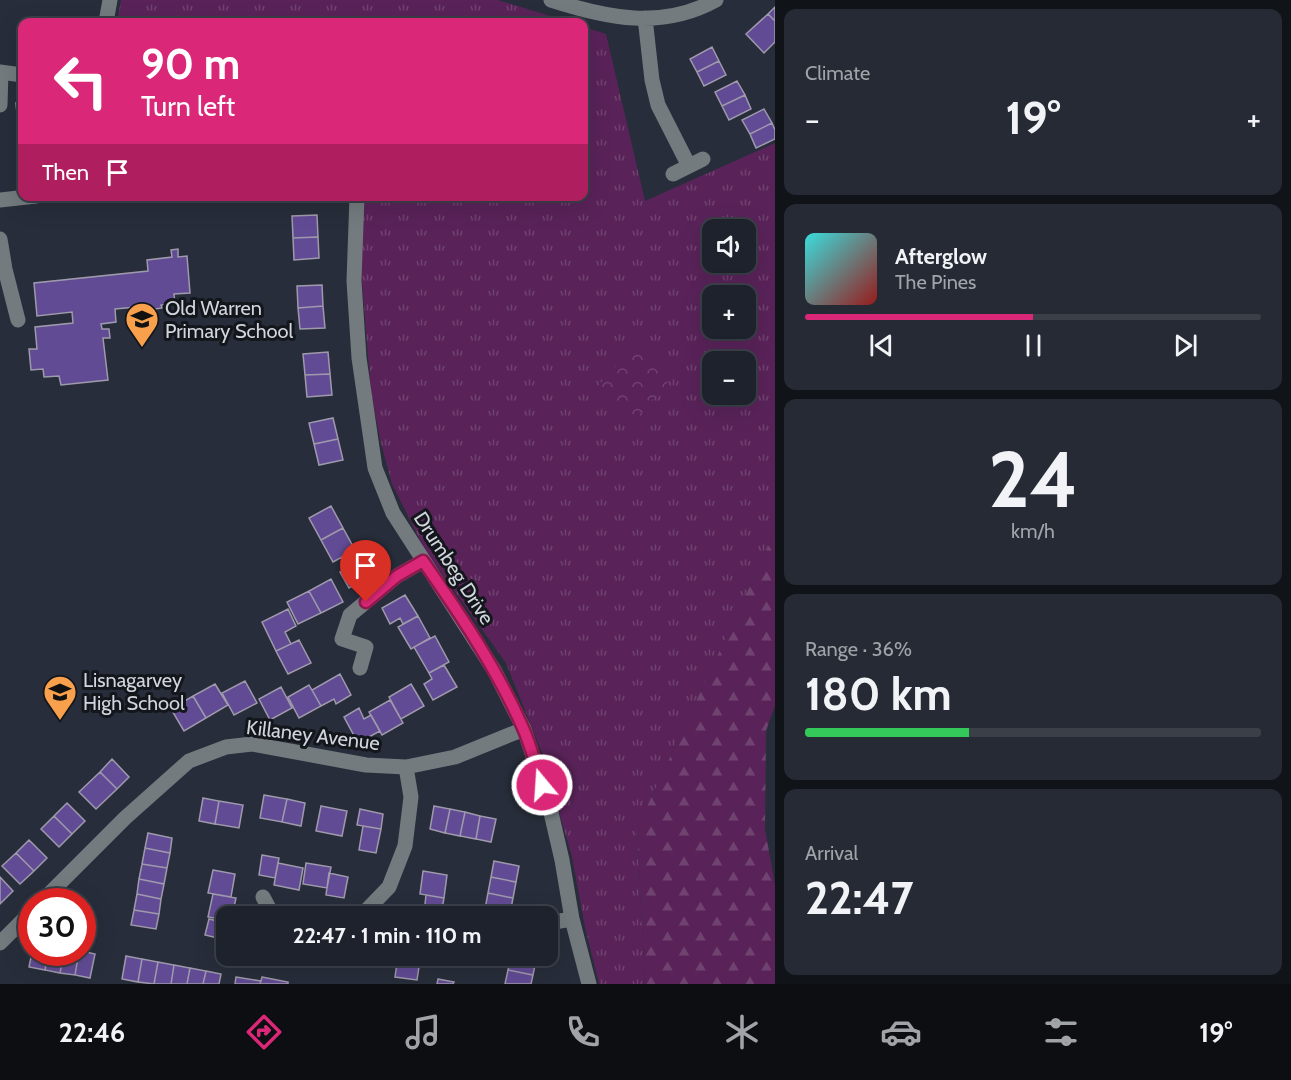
<!DOCTYPE html>
<html lang="en">
<head>
<meta charset="utf-8">
<style>
	:root { --surface:#1d222c; --page:#252a34; --text:#f1f3f6; --muted:#a0a4a9; --line:#3b3f48; --accent:#db2777 }
	body { margin:0; font-family:Cabin,sans-serif; background:var(--page); color:var(--text); height:100vh; display:flex; flex-direction:column; font-size:22px; white-space:nowrap }
	* { box-sizing:border-box; margin:0 }
	p { font-size:20px; color:var(--muted) }
	.icon { flex:none; width:33px; height:33px; fill:none; stroke:currentColor; stroke-width:2; stroke-linecap:round; stroke-linejoin:round }
	.map { position:relative; flex:1; overflow:hidden }
	.details { display:flex; flex-direction:column; gap:9px; padding:9px; background:#101318; width:516px }
	.details>* { flex:none }
	.top-card { position:absolute; left:18px; top:18px; width:570px; height:183px; border-radius:12px; box-shadow:0 6px 24px #0002,0 0 0 2px var(--line); background:#db2777; color:#fff; overflow:hidden }
	.fabs { position:absolute; left:702px; top:219px; display:grid; gap:12px }
	.fabs a { display:grid; place-items:center; width:54px; height:54px; border-radius:12px; background:var(--surface); box-shadow:0 6px 24px #0002,0 0 0 2px var(--line); font-size:30px }
	.speed { position:absolute; left:18px; top:888px; display:flex; gap:12px; font-size:30px; font-weight:700; text-align:center }
	.speed>* { display:grid; place-content:center; width:78px; height:78px; border-radius:50%; background:var(--surface); box-shadow:0 6px 24px #0002,0 0 0 2px var(--line); line-height:1 }
	.speed .limit { border:9px solid #d22; background:#fff; color:#111 }
	.pin { position:absolute; display:grid; place-items:center; width:51px; height:51px; color:#fff; margin:-62px -26px; border-radius:50% 50% 50% 0; rotate:-45deg; box-shadow:0 0 6px #0007 }
	.pin .icon { rotate:45deg }
	.me { position:absolute; width:66px; margin:-33px; rotate:342deg; stroke-linejoin:round; filter:drop-shadow(0 0 4px #0008) }
	.turn { display:flex; align-items:center; gap:21px; height:126px; padding:0 24px; font-size:27px }
	.turn .icon { width:78px; height:78px; stroke-width:2.5 }
	.turn b { display:block; font-size:42px; line-height:51px }
	.then { display:flex; align-items:center; height:57px; padding:0 24px; background:#0003; gap:12px; font-size:22px }
	.big { font-size:45px; font-weight:700; line-height:1.1 }
	.details .card { flex:1; display:flex; flex-direction:column; justify-content:center; gap:9px; min-width:0; padding:0 21px; border-radius:12px; background:var(--page) }
	.details .dial { align-items:center; gap:0 }
	.dial b { font-size:78px; line-height:1 }
	.song { display:flex; align-items:center; gap:18px }
	.cover { width:72px; height:72px; border-radius:9px; background:linear-gradient(135deg,hsl(180 70% 55%),hsl(0 70% 35%)) }
	.played { height:6px; border-radius:3px; background:linear-gradient(90deg,var(--accent) 50%,var(--line) 50%) }
	.keys { display:flex; justify-content:space-around; direction:ltr }
	.heat { display:flex; justify-content:space-between; align-items:center; font-size:33px; direction:ltr }
	.charge { height:9px; border-radius:4px; background:linear-gradient(90deg,#34c759 36%,var(--line) 0) }
	.trip { position:absolute; left:216px; top:906px; width:342px; height:60px; border-radius:12px; background:var(--surface); box-shadow:0 6px 24px #0002,0 0 0 2px var(--line); font-weight:700; line-height:60px; text-align:center }
	.menu { display:flex; height:96px; justify-content:space-around; align-items:center; background:#0c0e12; color:var(--muted) }
	.menu .icon { width:42px; height:42px }
	.menu .selected { color:var(--accent) }
	.menu b { font-size:27px; color:var(--text) }
	main { display:flex; flex:1; min-height:0 }
	.map>svg:first-child { display:block }
</style>
</head>
<body>
<main>
<div class="map">
<svg width="775" height="984" viewBox="0 0 775 984">
	<defs>
		<pattern id="grass-tufts" width="24" height="20" patternUnits="userSpaceOnUse" patternTransform="scale(1.5)"><rect width="24" height="20" fill="#592359"/><path d="M3 7l-1-3M5 7V3M7 7l1-3M15 17l-1-3M17 17v-4M19 17l1-3" fill="none" stroke="#704270"/></pattern>
		<pattern id="forest-firs" width="22" height="20" patternUnits="userSpaceOnUse" patternTransform="scale(1.5)"><rect width="22" height="20" fill="#592359"/><path d="M5 1l3.5 6h-7zM16 11l3.5 6h-7z" fill="#704270"/></pattern>
		<pattern id="park-crowns" width="20" height="18" patternUnits="userSpaceOnUse" patternTransform="scale(1.5)"><rect width="20" height="18" fill="#592359"/><path d="M2 6a3 3 0 1 1 6 0M12 15a3 3 0 1 1 6 0" fill="none" stroke="#704270"/></pattern>
	</defs>
	<rect width="100%" height="100%" fill="#272d3a"/>
	<path fill="url(#grass-tufts)" fill-rule="evenodd" d="M121,0H498L569,22H117Z
		M584,27L606,34L645,201L775,143V532L637,828L645,984H599L585,927L572,857L542,753L506,663L425,550L392,484L380,439L371,391L361,271L363,197L584,196ZM712,230H746V262H712ZM712,296H746V328H712ZM712,362H746V394H712Z"/>
	<path fill="url(#forest-firs)" d="M775,532V705L766,731L765,829L775,885V984H645L637,828Z"/>
	<path fill="url(#park-crowns)" d="M636,343L673,376L632,423L595,389Z"/>
	<path fill="#624b95" stroke="#9e9aab" stroke-width="1.5" d="M775,7V21L768,14Z
		M768,14L775,21V42L764,53L746,34Z
		M712,47L719,61L697,72L690,59Z
		M719,61L726,75L704,86L697,72Z
		M737,81L745,95L722,106L715,92Z
		M745,95L751,109L729,120L722,106Z
		M16,103H22V123L18,124Z
		M764,109L772,123L750,134L742,120Z
		M772,123L775,130V139L756,148L750,134Z
		M317,215L318,237L293,238L292,216Z
		M318,237L319,258L294,260L293,238Z
		M178,249V257L187,256L190,293L174,294L175,303L161,305L162,308L149,310L148,306L115,309L116,322L101,324L102,329H109L110,338H103L108,380L61,385L59,376L44,377L43,369L31,370L29,349H37L35,327L73,323L72,312L37,316L34,283L148,271L147,260L172,257L171,250Z
		M322,285L323,306L298,308L297,286Z
		M323,306L325,328L300,329L298,308Z
		M328,352L330,374L305,375L303,354Z
		M330,374L332,395L307,397L305,375Z
		M333,418L338,439L314,444L309,423Z
		M338,439L343,460L319,465L314,444Z
		M331,506L343,528L321,540L309,518Z
		M343,528L355,550L333,562L321,540Z
		M355,550L369,577L349,588L340,572L348,568L342,557Z
		M331,579L343,602L321,613L309,591Z
		M309,591L321,613L298,624L287,602Z
		M405,595L418,616L403,624L400,618L390,624L382,608Z
		M288,609L296,626L285,632L291,644L276,651L262,622Z
		M418,616L430,638L411,649L398,627Z
		M435,636L449,662L429,673L414,647Z
		M299,640L311,663L288,674L276,651Z
		M444,665L457,687L433,700L424,684L432,679L429,673Z
		M340,674L351,695L336,704L334,699L321,706L312,690Z
		M245,681L257,703L234,715L222,693Z
		M215,684L228,705L206,718L193,696Z
		M411,684L424,706L401,719L389,697Z
		M309,685L321,706L299,718L288,697Z
		M281,687L292,708L270,720L259,699Z
		M193,696L206,718L184,731L171,709Z
		M390,700L403,723L382,735L369,712Z
		M359,708L364,719L371,715L380,731L358,743L344,717Z
		M112,759L129,777L117,789L100,772Z
		M100,772L117,789L96,809L79,792Z
		M264,795L287,799L282,822L260,818Z
		M203,798L219,801L215,824L199,821Z
		M287,799L305,803L301,826L282,822Z
		M219,801L243,805L239,828L215,824Z
		M67,803L85,821L72,834L54,816Z
		M321,806L347,811L342,836L316,831Z
		M434,806L450,809L445,833L430,829Z
		M360,809L383,814L381,829L357,825Z
		M450,809L465,812L460,836L445,833Z
		M465,812L480,816L476,839L460,836Z
		M54,816L72,834L59,847L41,829Z
		M480,816L496,819L491,842L476,839Z
		M363,826L381,829L376,853L359,850Z
		M148,833L172,838L170,853L145,848Z
		M29,840L47,858L34,871L16,853Z
		M145,848L170,853L167,868L142,864Z
		M16,853L34,871L20,884L2,866Z
		M262,855L279,858L275,878L259,875Z
		M494,861L519,866L516,882L491,877Z
		M278,863L303,868L299,890L274,885Z
		M306,863L331,867L327,888L303,884Z
		M142,864L167,868L164,884L139,879Z
		M213,870L235,874L231,897L208,893Z
		M423,871L447,875L444,898L420,894Z
		M329,873L348,877L344,898L326,895Z
		M0,877L13,891L0,904Z
		M491,877L516,882L513,898L488,893Z
		M139,879L164,884L161,899L137,894Z
		M488,893L513,898L510,914L485,909Z
		M137,894L161,899L159,914L134,910Z
		M213,894L236,898L232,916H226V920L208,917Z
		M426,895L444,898L441,915L424,913Z
		M134,910L159,914L156,929L131,925Z
		M209,919L226,923V940L205,935Z
		M82,951L95,954L90,978L75,975L79,952Z
		M32,952H48L45,970L29,967Z
		M48,952H64L60,973L45,970Z
		M64,952H79L75,975L60,973Z
		M126,956L142,959L138,982L122,979Z
		M398,956L420,960L417,980L395,977Z
		M511,956H537L536,960Z
		M511,956L536,960L533,975L508,970Z
		M142,959L158,962L154,984L138,982Z
		M158,962L174,965L171,984H154Z
		M174,965L190,968L187,984H171Z
		M190,968L206,971L203,984H187Z
		M508,970L533,975L531,984H505Z
		M206,971L221,974L219,984H203Z
		M236,977L261,981L260,984H235Z
		M262,977L288,982V984H260Z
		M438,979L454,982L453,984H437Z"/>
	<g fill="none" stroke-linecap="round" stroke-linejoin="round">
		<path stroke="#737b7f" stroke-width="15" d="M551,0C607,18 662,30 716,0
			M645,18L652,80L658,105L689,166
			M106,22L110,0
			M0,72L22,75
			M0,105L1,72
			M673,174L703,159
			M357,196L354,281L359,358L375,468L393,513L494,670L524,729L549,804L562,860L572,919L589,984
			M0,200L36,196
			M0,239L5,269L18,320
			M360,668L366,647L342,639L350,615L397,576L423,561
			M263,897L273,916
			M41,902L125,818L189,761L226,747L252,744L366,765L406,767L455,757L524,729
			M361,916L389,887L405,846L411,797L406,767
			M548,923L572,919
			M0,943L32,911
			M363,956L366,960"/>
	</g>
	<g fill="none" stroke-linecap="round" stroke-linejoin="round">
		<defs>
			<path id="route" d="M366,602L397,576L423,561C460,614 497,669 523,728C531,746 536,766 542,785"/>
		</defs>
		<use href="#route" stroke="#8e194d" stroke-width="15"/>
		<use href="#route" stroke="#db2777" stroke-width="10"/>
	</g>
	<defs>
		<symbol id="school-pin" viewBox="-11 -11 22 30"><path d="M0 17L-7.5 6A9.5 9.5 0 1 1 7.5 6Z" fill="#f9a04c" stroke="#13161b"/><path d="M0-5L7-2L0 1L-7-2ZM-4 1L0 2.5L4 1V4Q0 6-4 4Z" fill="#111"/></symbol>
	</defs>
	<g fill-rule="evenodd">
		<use href="#school-pin" x="123" y="300" width="38" height="52"/>
		<use href="#school-pin" x="41" y="673" width="38" height="52"/>
	</g>
	<g text-anchor="middle" stroke-width="6" stroke-linejoin="round" paint-order="stroke">
		<g font-size="20" fill="#d1d5dd" stroke="#13161b" text-anchor="start">
			<text x="165" y="315">Old Warren<tspan x="165" dy="23">Primary School</tspan></text>
			<text x="83" y="687">Lisnagarvey<tspan x="83" dy="23">High School</tspan></text>
		</g>
		<g font-size="20" fill="#d1d5dd" stroke="#13161b">
			<text transform="translate(454 568) rotate(57)" y="7">Drumbeg Drive</text>
			<text transform="translate(313 735) rotate(7)" y="7">Killaney Avenue</text>
		</g>
	</g>
</svg>
<div class="fabs">
<a><svg class="icon" aria-label="sound" viewBox="0 0 24 24"><path d="M4 9h4l5-4v14l-5-4H4zM17 9q2 3 0 6"/></svg></a>
<a>+</a>
<a>−</a>
</div>
<div class="speed"><div class="limit">30</div></div>
<div class="pin" style="left:366px;top:602px;background:#d93025"><svg class="icon" aria-label="arrive" viewBox="0 0 24 24"><path d="M6 21V4h12l-3 4 3 4H6"/></svg></div>
<svg class="me" style="left:542px;top:785px" viewBox="-20 -20 40 40"><circle r="17" fill="#db2777" stroke="#fff" stroke-width="3"/><path d="M0-11L8 9 0 5-8 9z" fill="#fff"/></svg>
<div class="trip">22:47 · 1 min · 110 m</div>
<div class="top-card">
<div class="turn"><svg class="icon" aria-label="left" viewBox="0 0 24 24"><path d="M17 20v-9H6M10 6l-5 5 5 5"/></svg><div><b>90 m</b>Turn left</div></div>
<div class="then">Then<svg class="icon" aria-label="arrive" viewBox="0 0 24 24"><path d="M6 21V4h12l-3 4 3 4H6"/></svg></div>
</div>
</div>
<section class="details">
<div class="card"><p>Climate</p>
<div class="heat"><a>−</a><b class="big">19°</b><a>+</a></div>
</div>
<div class="card">
<div class="song"><i class="cover"></i><div><b>Afterglow</b><p>The Pines</p></div></div>
<div class="played"></div>
<div class="keys"><svg class="icon" aria-label="previous" viewBox="0 0 24 24"><path d="M18 5L8 12l10 7zM5 5v14"/></svg><svg class="icon" aria-label="pause" viewBox="0 0 24 24"><path d="M8 5v14M16 5v14"/></svg><svg class="icon" aria-label="next" viewBox="0 0 24 24"><path d="M6 5l10 7-10 7zM19 5v14"/></svg></div>
</div>
<div class="card dial"><b>24</b><p>km/h</p></div>
<div class="card"><p>Range · 36%</p><b class="big">180 km</b><div class="charge"></div></div>
<div class="card"><p>Arrival</p><b class="big">22:47</b></div>
</section>
</main>
<nav class="menu">
<b>22:46</b>
<svg class="icon selected" aria-label="directions" viewBox="0 0 24 24"><path d="M12 3l9 9-9 9-9-9zM9 14v-3h6M13 9l2 2-2 2"/></svg>
<svg class="icon" aria-label="music" viewBox="0 0 24 24"><path d="M9 18V5l10-2v13"/><circle cx="6" cy="18" r="3"/><circle cx="16" cy="16" r="3"/></svg>
<svg class="icon" aria-label="phone" viewBox="0 0 24 24"><path d="M5 4h4l2 5-3 2q2 4 5 5l2-3 5 2v4C11 20 4 13 5 4z"/></svg>
<svg class="icon" aria-label="climate" viewBox="0 0 24 24"><path d="M12 3v18M4 7l16 10M4 17L20 7"/></svg>
<svg class="icon" aria-label="car" viewBox="0 0 24 24"><path d="M5 17H2v-5l4-1 3-4h7l3 4 3 1v5h-3M9 17h6M6 11h13"/><circle cx="7" cy="17" r="2"/><circle cx="17" cy="17" r="2"/></svg>
<svg class="icon" aria-label="filters" viewBox="0 0 24 24"><path d="M4 7h16M4 17h16"/><circle cx="9" cy="7" r="2"/><circle cx="15" cy="17" r="2"/></svg>
<b>19°</b>
</nav>
</body>
</html>
